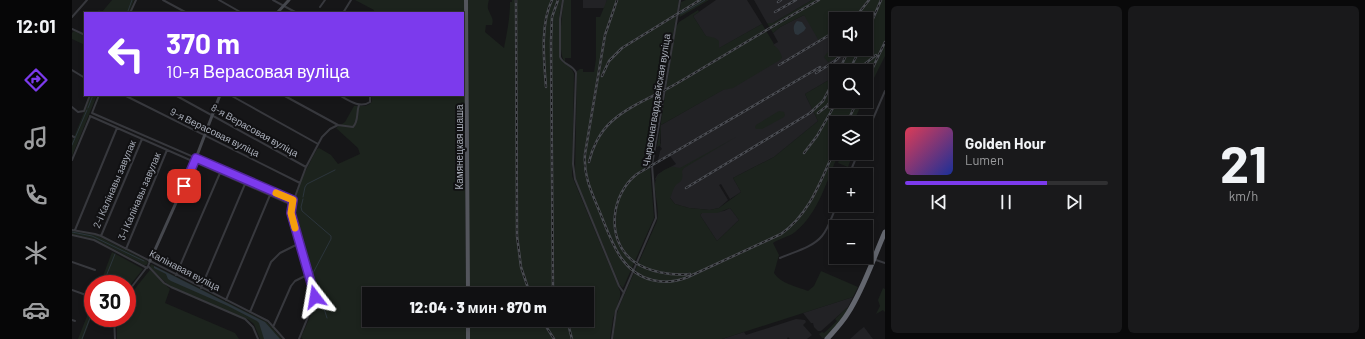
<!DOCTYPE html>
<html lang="ru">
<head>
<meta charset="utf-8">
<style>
	:root { --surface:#101012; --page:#19191b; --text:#f1f3f6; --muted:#9c9d9f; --line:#303032; --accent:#7c3aed }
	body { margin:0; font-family:Barlow,sans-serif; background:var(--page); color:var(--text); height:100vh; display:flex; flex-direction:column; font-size:15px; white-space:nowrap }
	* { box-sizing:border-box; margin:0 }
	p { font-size:13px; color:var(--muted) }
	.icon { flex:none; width:22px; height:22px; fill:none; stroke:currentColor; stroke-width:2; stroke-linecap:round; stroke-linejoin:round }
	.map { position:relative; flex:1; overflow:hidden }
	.sheet { display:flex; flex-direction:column; gap:6px; padding:6px; background:#09090a; width:480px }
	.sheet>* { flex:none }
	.guide { position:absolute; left:12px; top:12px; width:380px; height:84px; border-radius:0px; box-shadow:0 2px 6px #0003,0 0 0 1px var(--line); background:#7c3aed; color:#fff; overflow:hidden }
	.controls { position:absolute; left:757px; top:12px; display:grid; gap:8px }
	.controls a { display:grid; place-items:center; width:44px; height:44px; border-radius:0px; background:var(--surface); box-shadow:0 2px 6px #0003,0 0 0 1px var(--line); font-size:20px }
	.speed { position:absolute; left:12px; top:275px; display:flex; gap:8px; font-size:20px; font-weight:700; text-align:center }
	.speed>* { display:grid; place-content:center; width:52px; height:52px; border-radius:50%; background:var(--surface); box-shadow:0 2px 6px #0003,0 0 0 1px var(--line); line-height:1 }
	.speed .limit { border:6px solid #d22; background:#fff; color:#111 }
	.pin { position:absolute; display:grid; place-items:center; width:34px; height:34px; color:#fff; margin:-17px; border-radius:8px; box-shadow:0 2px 6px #0006 }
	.me { position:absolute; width:44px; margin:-22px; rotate:346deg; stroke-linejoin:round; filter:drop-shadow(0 0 3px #0008) }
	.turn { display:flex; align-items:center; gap:14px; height:84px; padding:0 16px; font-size:18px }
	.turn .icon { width:52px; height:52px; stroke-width:2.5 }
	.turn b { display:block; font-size:28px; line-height:34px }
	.sheet .tile { flex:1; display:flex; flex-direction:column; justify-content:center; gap:6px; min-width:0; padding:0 14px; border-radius:6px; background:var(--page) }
	.sheet .dial { align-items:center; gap:0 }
	.dial b { font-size:52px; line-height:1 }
	.song { display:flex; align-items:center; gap:12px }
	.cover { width:48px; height:48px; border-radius:6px; background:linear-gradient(135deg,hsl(350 70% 55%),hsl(230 70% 35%)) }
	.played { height:4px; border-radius:2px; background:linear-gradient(90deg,var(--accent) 70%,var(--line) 70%) }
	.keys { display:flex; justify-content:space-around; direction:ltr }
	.sheet .tiles { flex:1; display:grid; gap:6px; grid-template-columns:repeat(2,1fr) }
	.trip { position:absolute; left:290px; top:287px; width:232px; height:40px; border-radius:0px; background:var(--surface); box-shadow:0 2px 6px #0003,0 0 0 1px var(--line); font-weight:800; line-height:40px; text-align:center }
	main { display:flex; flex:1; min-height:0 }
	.tab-bar { display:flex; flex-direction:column; width:72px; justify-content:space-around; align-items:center; background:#060607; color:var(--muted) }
	.tab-bar .icon { width:28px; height:28px }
	.tab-bar .active { color:var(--accent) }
	.tab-bar b { font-size:18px; color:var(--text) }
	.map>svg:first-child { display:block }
</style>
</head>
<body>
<main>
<nav class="tab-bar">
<b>12:01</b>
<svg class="icon active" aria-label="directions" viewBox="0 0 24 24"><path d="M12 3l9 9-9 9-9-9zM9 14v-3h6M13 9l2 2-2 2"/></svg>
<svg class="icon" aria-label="music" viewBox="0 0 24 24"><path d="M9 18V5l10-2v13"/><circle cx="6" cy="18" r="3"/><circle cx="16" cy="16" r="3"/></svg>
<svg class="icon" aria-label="phone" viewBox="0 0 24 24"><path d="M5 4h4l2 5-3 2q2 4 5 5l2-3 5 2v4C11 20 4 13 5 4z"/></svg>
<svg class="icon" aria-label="climate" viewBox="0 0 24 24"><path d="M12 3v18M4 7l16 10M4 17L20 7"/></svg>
<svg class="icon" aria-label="car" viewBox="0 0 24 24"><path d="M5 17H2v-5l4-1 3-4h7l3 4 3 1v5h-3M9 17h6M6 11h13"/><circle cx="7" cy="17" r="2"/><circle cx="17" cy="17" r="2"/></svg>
</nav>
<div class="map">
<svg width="813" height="339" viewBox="0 0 813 339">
	<rect width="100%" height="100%" fill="#161618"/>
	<path fill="#222225" d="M511,0H535L533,8H511Z
		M644,0H675L690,24L644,50L633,35L621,16Z
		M682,0H740L701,23H695Z
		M732,15L764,29V49H773L771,53L773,55L762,77L733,94L746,121L702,157L661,178L669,192L658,199L649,184L647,185L656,200L647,208L638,210L617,208L603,204L583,179L586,174L604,164L598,156L584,164L586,160L588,151L590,149L588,146L589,145V125L673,77L665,64L706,42L701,33L708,27Z
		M658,208L667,220L645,241L628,215L630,213L652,211Z
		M781,297L776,307L749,331H746L742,327L741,323H739L731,313Z
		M724,319L733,320L734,322L731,325L740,335L735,339H718L716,337L715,339H650L672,332L674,335Z
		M792,327L801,339H778L788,330Z"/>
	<path fill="#1c231d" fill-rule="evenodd" d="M40,0H62L57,13H24L27,10L30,12Z
		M283,0H393L392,11L391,13H302V10Z
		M396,0H417C416,3 415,8 417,11C419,17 422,18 420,25H414L413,32L432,48C435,33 438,18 438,2H440V0H490L487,16V56C490,65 500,65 502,74L500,176L548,291V297L541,318L538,339H397V320H515V294H397Z
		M492,0H499V58H493V62C485,54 490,12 492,0Z
		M535,0H607L578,167L582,218L551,288L548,285L504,181L503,172L505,71L508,69H511V72H522L524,59V17H528Z
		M614,0H637L608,17L607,15L609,2Z
		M740,0H813V56L794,94V71H765L773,55L771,53L773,49H794V19H764V29L747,41L732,15L708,27L701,33L695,23H701Z
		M626,10L627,12L621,16L634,36L643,38L647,41V48L690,24L702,44L701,45C705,46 710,54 710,58L708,60L661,88L651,90L589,125L588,143L589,145L585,147L604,27L607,22Z
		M391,16L392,19L394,294H297V320H394V339H231L229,337L242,308L244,296L221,217C219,196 235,168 245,149L247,148L259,155L266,164L288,154L286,148L264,128L273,122L282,106H293L298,104L300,101L299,95H391Z
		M2,31L13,36V45L0,39V33Z
		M759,48L771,49L763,59L756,62L752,57Z
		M764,73V101H791L781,123H764V153H767C755,179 747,213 723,232C717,237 708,238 701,243L707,255L702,273C709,284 724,286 736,291L742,286L749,271L786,287L781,297L650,339H541L544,317L547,307L585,221C590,199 570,177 599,167C603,166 605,168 608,168L664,137L612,168L610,171C612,185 606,180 602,188C600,192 600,194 598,198L603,204L617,208L638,210L647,208L669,192L661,178L702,157L746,121L733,94L762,77ZM658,208L667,220L645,241L628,215L630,213H645Z
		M19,95H25L0,156V142Z
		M707,111L712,112L713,115L712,117L690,129H684L683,127L684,125Z
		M770,153H781L776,167L766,163Z
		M0,231L24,235L75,261L76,263L74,265H72L23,239L0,234Z
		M40,252L71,269L55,289V284H28Z
		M79,264L195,322L210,339H188L182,324L177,320L101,288L95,284L78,267Z
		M78,270L98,289L93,303L163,333L167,339H45V322L46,318H55V301L65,286Z
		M811,288L813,289V312L811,310L804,314L808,306L806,300Z
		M21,301V317L20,316L11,339H6Z
		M776,307L773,317L753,338H750L747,334L750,332L752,333L765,321L763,319Z"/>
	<path fill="#2c353c" d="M725,21L730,22L734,28L732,31L726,35L723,34C721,29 721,25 725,21Z
		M82,266L193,322L208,339H192L187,323L185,321L156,306L99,281L96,279L94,274L82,268Z"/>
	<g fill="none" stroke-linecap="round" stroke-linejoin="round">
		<path stroke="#2c353c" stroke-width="1" d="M56,11L60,0
			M609,14L633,0
			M16,108L21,95
			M0,145L15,110
			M231,197L233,187L235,184L263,170
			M231,199L229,207L230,211L259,236V239L241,273L255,318
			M0,232L20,236L72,261
			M31,284L43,254
			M10,339L21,310"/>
		<path stroke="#37383d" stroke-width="2" d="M91,0L115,13
			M147,0L170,13
			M201,0L225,13
			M491,0L488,19V57C491,65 502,65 504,73L501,164L503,179L547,286L552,293
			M248,7L253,0
			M58,13L64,0
			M271,13L279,0
			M301,13L302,12
			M0,17L15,0
			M0,29L13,35
			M0,70L13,78
			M52,95L228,183
			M103,95L234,167
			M158,95L246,144
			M211,95L266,125
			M267,95C276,100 288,109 298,102V95
			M0,107L6,112L12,111L18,95
			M20,113L221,200
			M20,113L27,95
			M18,116L220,205
			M794,135L813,91
			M0,136L2,137
			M0,160L18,117
			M777,175L786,153
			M0,230L23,234L29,236L196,321L212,339
			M3,230L45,128
			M0,235L22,240L75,268
			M29,236L70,139
			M54,249L95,150
			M708,258C721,252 740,248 750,236C757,228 760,215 765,205
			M804,260L813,263
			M78,261L76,266L92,283L99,287L173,319L181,327L186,339
			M0,262L23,270
			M104,275L148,173
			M129,288L173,184
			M0,290L14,295
			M55,293L75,267
			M154,300L198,195
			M178,312L199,262L208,253L228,243
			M42,318L43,339
			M0,320L3,321
			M201,327L219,286L223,281L237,274
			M227,339L240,307L243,297L220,217V205L228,183L234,167L250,137L258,129L266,125L281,127C287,121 284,113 287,105
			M540,339L544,311L584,218L580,165L608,0"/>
		<path stroke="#45474d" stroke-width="3" d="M205,13L217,0
			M78,261L124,158L148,95"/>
		<path stroke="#53555c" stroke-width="4" d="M394,0L396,294
			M396,339V320"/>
		<path stroke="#63666e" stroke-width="5" d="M755,339C762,331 770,323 776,313C792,288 801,259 813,232"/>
		<defs>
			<path id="rail" d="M444,0L445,236L449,267L458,294
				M545,0L533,35L513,154C511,177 521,195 529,215C540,242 549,272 580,280C592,283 604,282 616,277L709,234C739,213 749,179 764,147
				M706,2L709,0
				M703,12L724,0
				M782,19L797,0
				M794,35L809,0
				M707,65L764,31
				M767,71L775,53
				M777,71L788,49
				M784,71L804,55
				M744,73L763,61L775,49
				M530,76L537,61L550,48L628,0
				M794,82L813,42
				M474,87C472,61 468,24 480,0
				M746,113L755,106L764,94
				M775,123L785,101
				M732,153L745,136L765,101
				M517,162C520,148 528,132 539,122C556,106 581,97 602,85C650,57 698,27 747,0
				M614,188L738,113L751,101L764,76
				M618,274C600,276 576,272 561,261C533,239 539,194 565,174L748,67
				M481,294L479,41L480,17L486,0
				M470,320L482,339
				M495,320L500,339"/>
		</defs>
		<use href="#rail" stroke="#4a4c52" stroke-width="2.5"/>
		<use href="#rail" stroke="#111113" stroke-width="1" stroke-dasharray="3" stroke-linecap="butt"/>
	</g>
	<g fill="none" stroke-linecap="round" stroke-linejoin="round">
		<defs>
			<path id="route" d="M112,186L124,158L221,200L219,213L243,297"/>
		</defs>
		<use href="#route" stroke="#51269a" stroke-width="10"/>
		<use href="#route" stroke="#7c3aed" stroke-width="7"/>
		<path stroke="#f59e0b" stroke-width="7" d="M204,193L221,200L219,213L223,228"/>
	</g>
	<g text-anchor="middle" stroke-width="4" stroke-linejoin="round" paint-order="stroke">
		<g font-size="10" fill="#a8adb8" stroke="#111113">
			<text transform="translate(584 100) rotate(-81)" y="4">Чырвонагвардзейская вуліца</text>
			<text transform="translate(183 130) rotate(29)" y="4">8-я Верасовая вуліца</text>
			<text transform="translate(143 132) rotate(26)" y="4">9-я Верасовая вуліца</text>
			<text transform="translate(387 147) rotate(-90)" y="4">Камянецкая шаша</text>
			<text transform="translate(42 184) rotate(-67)" y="4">2-і Калінавы завулак</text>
			<text transform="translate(67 196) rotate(-67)" y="4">3-і Калінавы завулак</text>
			<text transform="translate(113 270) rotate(27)" y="4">Калінавая вуліца</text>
		</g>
	</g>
</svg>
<div class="controls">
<a><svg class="icon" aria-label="sound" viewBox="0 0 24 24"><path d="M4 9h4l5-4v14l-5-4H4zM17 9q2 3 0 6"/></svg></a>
<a><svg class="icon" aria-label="search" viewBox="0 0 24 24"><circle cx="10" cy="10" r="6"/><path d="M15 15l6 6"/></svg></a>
<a><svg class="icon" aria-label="layers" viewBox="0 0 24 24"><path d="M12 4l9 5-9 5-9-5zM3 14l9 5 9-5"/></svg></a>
<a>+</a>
<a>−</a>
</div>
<div class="speed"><div class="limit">30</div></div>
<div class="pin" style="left:112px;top:186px;background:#d93025"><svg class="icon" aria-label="arrive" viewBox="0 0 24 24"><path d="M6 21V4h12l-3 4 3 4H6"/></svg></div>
<svg class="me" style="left:243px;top:297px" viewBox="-20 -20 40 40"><path d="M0-17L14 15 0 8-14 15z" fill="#7c3aed" stroke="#fff" stroke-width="4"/></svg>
<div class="trip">12:04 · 3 мин · 870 m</div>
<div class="guide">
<div class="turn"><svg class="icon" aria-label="left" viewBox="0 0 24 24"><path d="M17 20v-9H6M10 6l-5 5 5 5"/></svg><div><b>370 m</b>10-я Верасовая вуліца</div></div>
</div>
</div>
<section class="sheet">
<div class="tiles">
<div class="tile">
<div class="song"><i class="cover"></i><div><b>Golden Hour</b><p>Lumen</p></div></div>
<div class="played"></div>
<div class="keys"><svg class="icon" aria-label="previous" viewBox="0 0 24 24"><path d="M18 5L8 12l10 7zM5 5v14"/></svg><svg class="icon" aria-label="pause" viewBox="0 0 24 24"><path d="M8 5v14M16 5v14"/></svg><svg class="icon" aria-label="next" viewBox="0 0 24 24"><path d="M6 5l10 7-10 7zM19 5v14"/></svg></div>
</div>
<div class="tile dial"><b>21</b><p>km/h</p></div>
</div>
</section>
</main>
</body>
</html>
